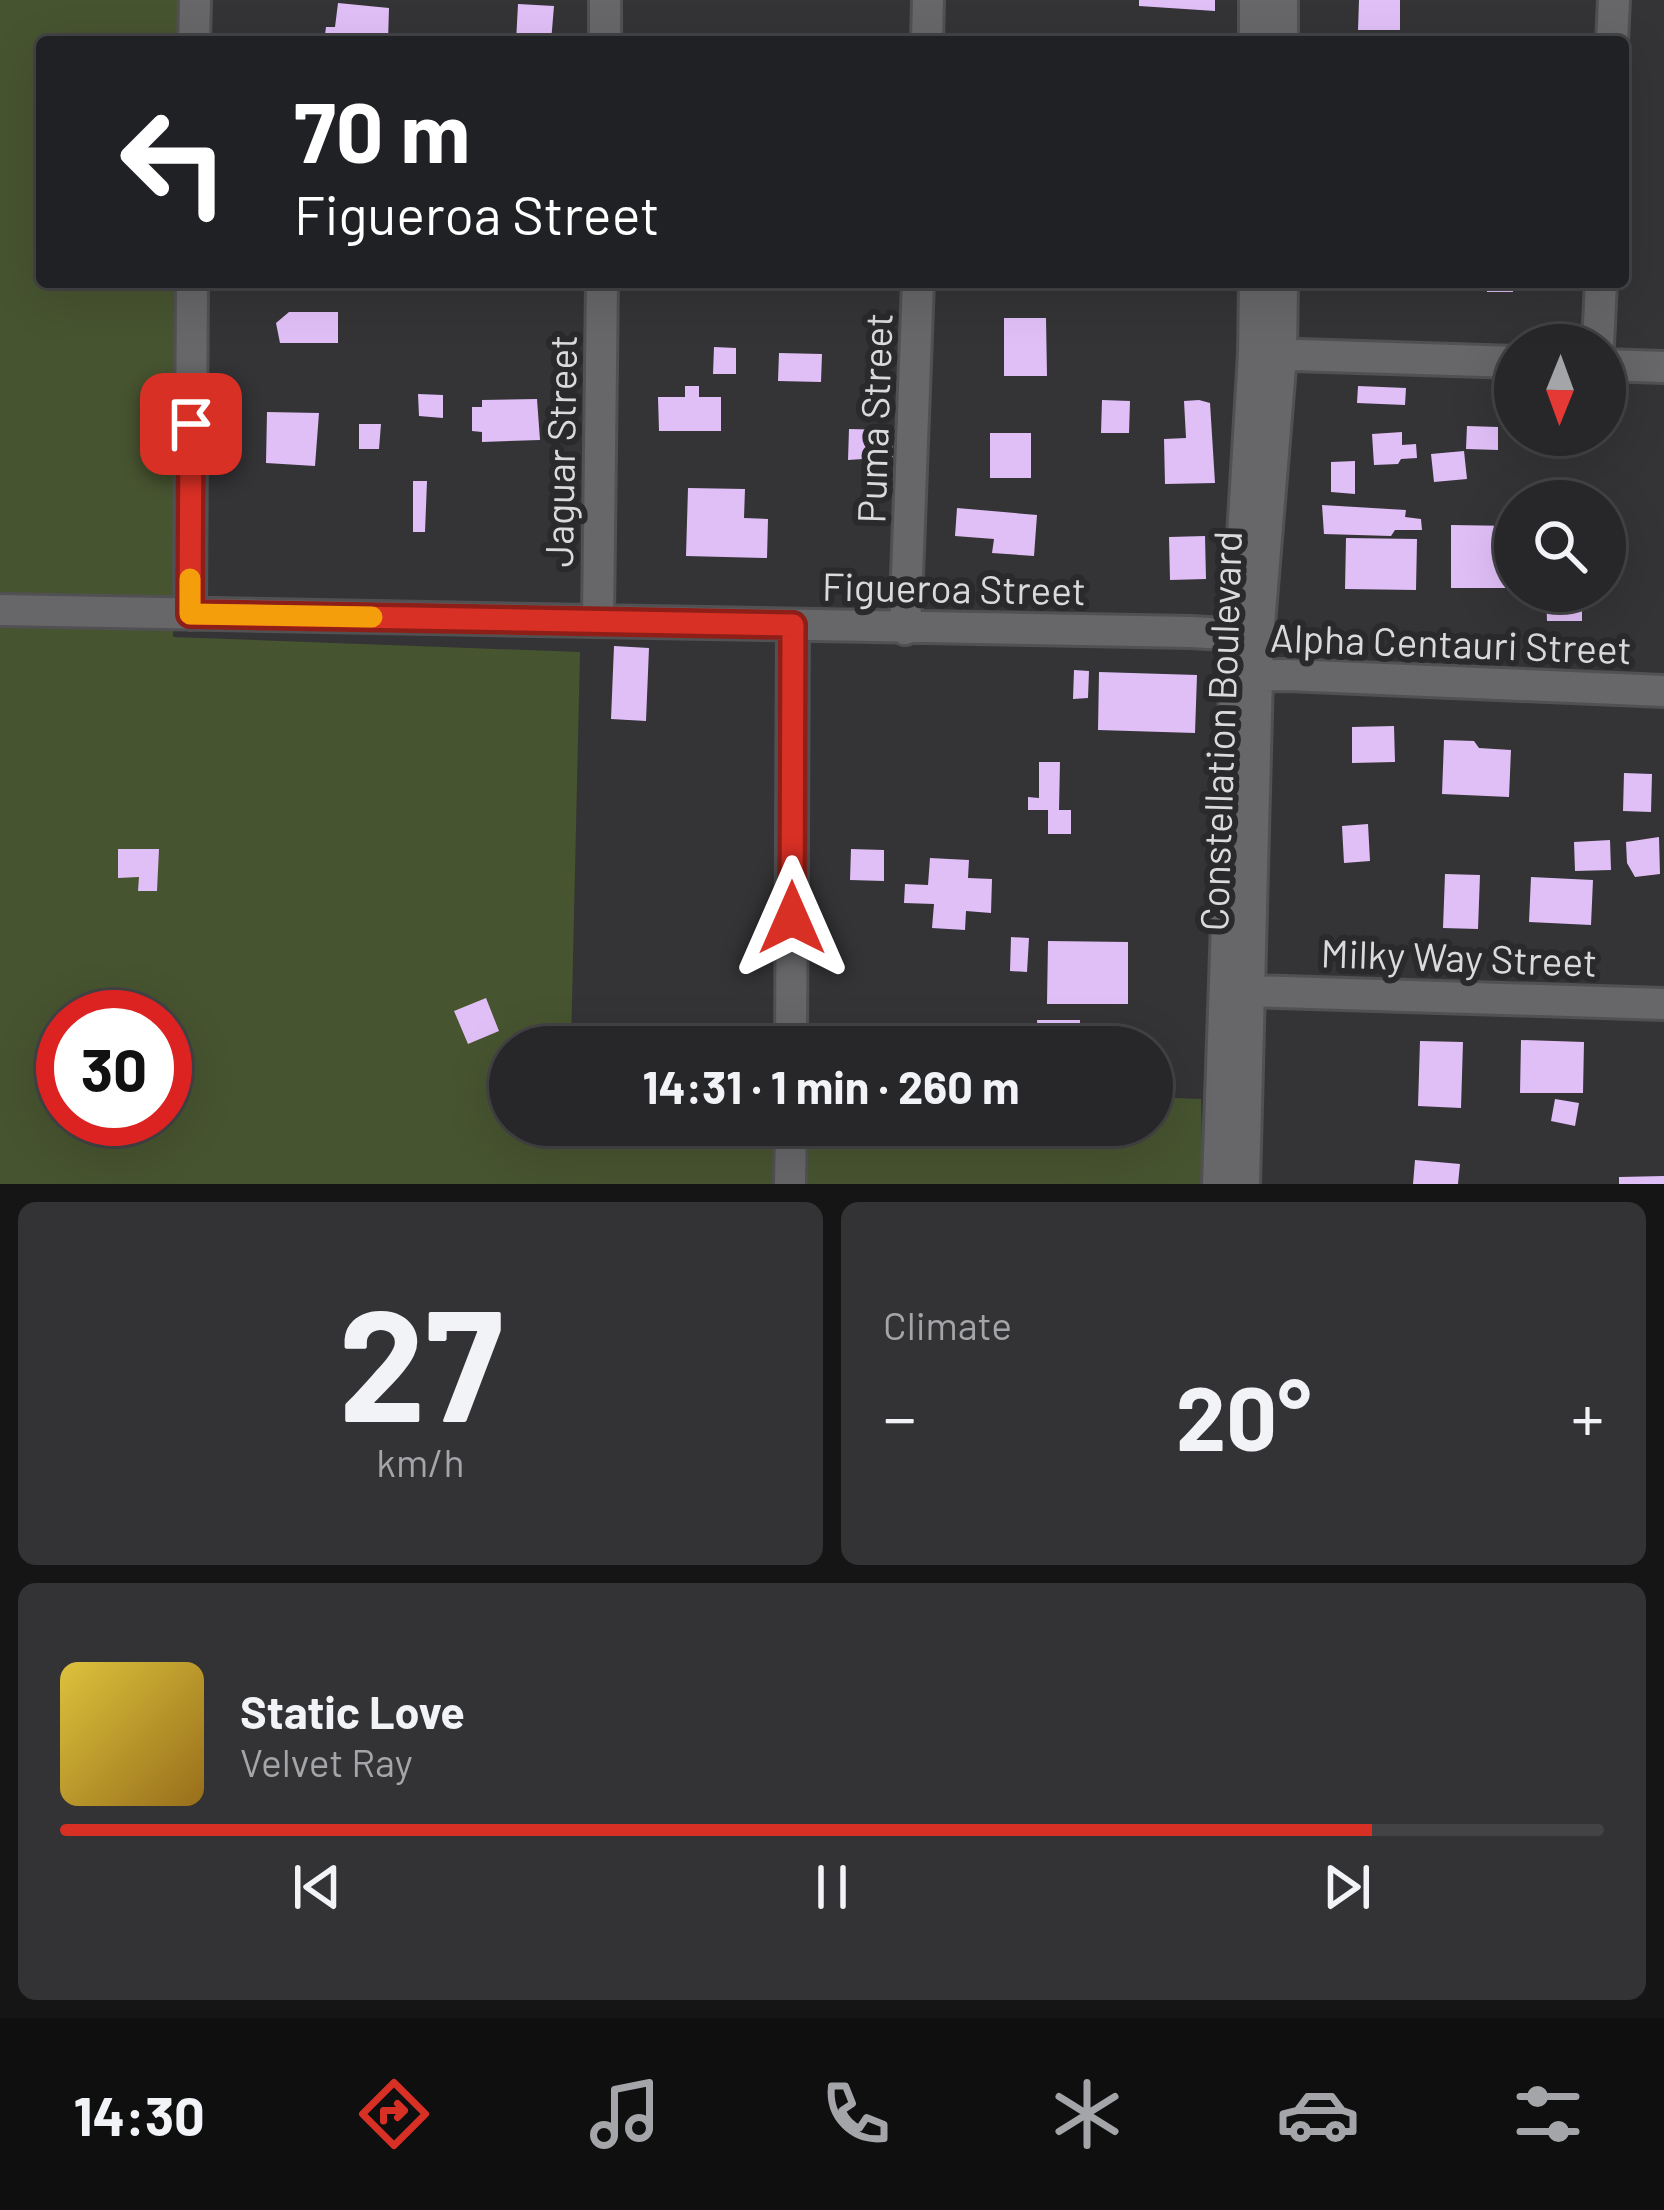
<!DOCTYPE html>
<html lang="en">
<head>
<meta charset="utf-8">
<style>
	:root { --surface:#272628; --page:#333234; --text:#f1f3f6; --muted:#a4a5a8; --line:#434345; --accent:#d93025 }
	body { margin:0; font-family:Barlow,sans-serif; background:var(--page); color:var(--text); height:100vh; display:flex; flex-direction:column; font-size:45px; white-space:nowrap }
	* { box-sizing:border-box; margin:0 }
	p { font-size:39px; color:var(--muted) }
	.icon { flex:none; width:66px; height:66px; fill:none; stroke:currentColor; stroke-width:2; stroke-linecap:round; stroke-linejoin:round }
	.map { position:relative; height:1184px; overflow:hidden }
	.side { display:flex; flex-direction:column; gap:18px; padding:18px; background:#151516; flex:1 }
	.side>* { flex:none }
	.banner { position:absolute; left:36px; top:36px; width:1593px; height:252px; border-radius:12px; box-shadow:0 12px 48px #0002,0 0 0 3px var(--line); background:#202124; color:#fff; overflow:hidden }
	.needle { width:78px; rotate:181deg }
	.controls { position:absolute; left:1494px; top:324px; display:grid; gap:24px }
	.controls a { display:grid; place-items:center; width:132px; height:132px; border-radius:50%; background:var(--surface); box-shadow:0 12px 48px #0002,0 0 0 3px var(--line); font-size:60px }
	.speed { position:absolute; left:36px; top:990px; display:flex; gap:24px; font-size:60px; font-weight:700; text-align:center }
	.speed>* { display:grid; place-content:center; width:156px; height:156px; border-radius:50%; background:var(--surface); box-shadow:0 12px 48px #0002,0 0 0 3px var(--line); line-height:1 }
	.speed .limit { border:18px solid #d22; background:#fff; color:#111 }
	.pin { position:absolute; display:grid; place-items:center; width:102px; height:102px; color:#fff; margin:-51px; border-radius:24px; box-shadow:0 6px 18px #0006 }
	.me { position:absolute; width:132px; margin:-66px; rotate:0deg; stroke-linejoin:round; filter:drop-shadow(0 0 9px #0008) }
	.turn { display:flex; align-items:center; gap:42px; height:252px; padding:0 60px; font-size:54px }
	.turn .icon { width:156px; height:156px; stroke-width:2.5 }
	.turn b { display:block; font-size:84px; line-height:102px }
	.big { font-size:90px; font-weight:700; line-height:1.1 }
	.side .tile { flex:1; display:flex; flex-direction:column; justify-content:center; gap:18px; min-width:0; padding:0 42px; border-radius:18px; background:var(--page) }
	.side .dial { align-items:center; gap:0 }
	.dial b { font-size:156px; line-height:1 }
	.song { display:flex; align-items:center; gap:36px }
	.cover { width:144px; height:144px; border-radius:18px; background:linear-gradient(135deg,hsl(50 70% 55%),hsl(40 70% 35%)) }
	.played { height:12px; border-radius:6px; background:linear-gradient(90deg,var(--accent) 85%,var(--line) 85%) }
	.keys { display:flex; justify-content:space-around; direction:ltr }
	.heat { display:flex; justify-content:space-between; align-items:center; font-size:66px; direction:ltr }
	.side .tiles { flex:1; display:grid; gap:18px; grid-template-columns:1fr 1fr }
	.tile:last-child { grid-column:span 2 }
	.trip { position:absolute; left:489px; top:1026px; width:684px; height:120px; border-radius:60px; background:var(--surface); box-shadow:0 12px 48px #0002,0 0 0 3px var(--line); font-weight:700; line-height:120px; text-align:center }
	.tabs { display:flex; height:192px; justify-content:space-around; align-items:center; background:#100f10; color:var(--muted) }
	.tabs .icon { width:84px; height:84px }
	.tabs .selected { color:var(--accent) }
	.tabs b { font-size:54px; color:var(--text) }
	.map>svg:first-child { display:block }
</style>
</head>
<body>
<div class="map">
<svg width="1664" height="1184" viewBox="0 0 1664 1184">
	<rect width="100%" height="100%" fill="#343336"/>
	<path fill="#475430" fill-rule="evenodd" d="M0,0H187L186,42H42V282H181L173,637L580,652L571,1047H510V1125H1152V1097L1201,1099L1203,1184H0ZM63,1017H165V1119H63Z"/>
	<path fill="#e0bff7" d="M1139,0H1215V11L1139,6Z
		M1359,0H1400V30H1358Z
		M338,3L389,8L388,42H324L326,27H335Z
		M518,4L554,6L551,42H516Z
		M1486,282H1512L1513,292H1487Z
		M289,312H338V343H280L276,323Z
		M1004,318H1046L1047,376H1004Z
		M714,347L736,348V374H713Z
		M779,353L822,354L821,382L778,381Z
		M685,386H699V397H721V431H659L658,397H685Z
		M1358,386L1406,388L1405,405L1357,403Z
		M418,394L443,395V418L419,416Z
		M537,399L540,440L482,442V432L472,431V407H482V400Z
		M1102,400L1130,401L1129,433H1101Z
		M1199,400L1210,403L1215,483L1165,484L1164,439L1186,438L1184,401Z
		M267,412L319,413L315,466L266,463Z
		M359,424H381L379,449H359Z
		M1467,426L1498,427V450L1466,449Z
		M849,429L892,430L893,457L848,460Z
		M1402,432V445L1416,444L1417,458L1401,459L1398,464L1374,465L1372,434Z
		M990,433H1031V478H990Z
		M1464,451L1467,479L1434,482L1431,454Z
		M1355,461V494L1331,492V462Z
		M413,481H427L425,532H413Z
		M688,488L745,489L744,518L768,519L767,558L686,556Z
		M1322,505L1406,510L1405,517L1421,519L1422,530H1395L1391,536L1324,534Z
		M957,508L1037,515L1034,556L992,553L994,539L955,536Z
		M1451,525L1515,526V588H1451Z
		M1205,536L1206,579L1170,580L1169,537Z
		M1346,538L1417,539L1416,590L1345,589Z
		M1546,591H1582V621H1547Z
		M614,646L649,648L646,721L611,719Z
		M1074,670L1089,671L1088,698L1073,699Z
		M1099,672L1197,675L1195,733L1098,730Z
		M1394,726L1395,762L1352,763V727Z
		M1444,740L1474,741L1479,748L1511,750L1509,797L1442,794Z
		M1039,762H1060L1059,810H1071V834H1048V810H1028V797L1039,798Z
		M1624,773L1652,774L1651,812L1623,811Z
		M1368,824L1370,861L1344,863L1342,826Z
		M1659,837L1660,874L1635,877L1627,863L1626,842Z
		M1610,840L1611,870L1575,871L1574,842Z
		M118,849H159L157,891H138L139,877L118,878Z
		M851,849L884,850V881L850,880Z
		M930,858L969,860L968,878L992,879L991,913L966,911L965,930L932,928L934,904L904,903L905,884L928,885Z
		M1445,874L1480,875L1478,929L1443,928Z
		M1531,877L1593,880L1591,925L1529,922Z
		M1011,937L1029,938L1027,972L1010,971Z
		M1048,941L1128,942V1004H1047Z
		M486,998L499,1031L468,1044L454,1011Z
		M1037,1020H1080V1037L1038,1036Z
		M1521,1040L1584,1042L1583,1093H1520Z
		M1420,1041L1463,1042L1461,1108L1418,1106Z
		M1555,1099L1579,1103L1575,1126L1551,1121Z
		M1415,1160L1460,1164L1458,1184H1413Z
		M1664,1176V1184H1619V1177Z"/>
	<g fill="none" stroke-linecap="round" stroke-linejoin="round">
		<defs>
			<path id="minor" d="M194,42L195,0
				M605,42V0
				M927,42L928,0
				M1255,42V0
				M1282,42V0
				M1612,42L1614,0
				M1598,345L1601,282
				M1266,354L1515,362
				M1605,365L1664,367
				M0,610L1191,632L1258,636
				M190,614L192,282
				M598,620L602,282
				M905,629L918,282
				M1238,676L1288,675L1664,691
				M1250,991L1664,1004
				M791,1047L793,625
				M790,1184L791,1125
				M1218,1184L1237,635L1254,354L1255,282
				M1244,1184L1258,636L1281,355L1282,282"/>
		</defs>
		<use href="#minor" stroke="#515052" stroke-width="36"/>
		<use href="#minor" stroke="#676669" stroke-width="30"/>
	</g>
	<g fill="none" stroke-linecap="round" stroke-linejoin="round">
		<defs>
			<path id="route" d="M191,424L190,614L793,625L792,918"/>
		</defs>
		<use href="#route" stroke="#8d1f18" stroke-width="30"/>
		<use href="#route" stroke="#d93025" stroke-width="21"/>
		<path stroke="#f59e0b" stroke-width="21" d="M190,579V614L372,617"/>
	</g>
	<g text-anchor="middle" stroke-width="12" stroke-linejoin="round" paint-order="stroke">
		<g font-size="39" fill="#dad9db" stroke="#2a2a2c">
			<text transform="translate(875 418) rotate(-88)" y="14">Puma Street</text>
			<text transform="translate(561 451) rotate(-89)" y="14">Jaguar Street</text>
			<text transform="translate(954 589) rotate(1)" y="14">Figueroa Street</text>
			<text transform="translate(1451 644) rotate(2)" y="14">Alpha Centauri Street</text>
			<text transform="translate(1221 731) rotate(-88)" y="14">Constellation Boulevard</text>
			<text transform="translate(1459 958) rotate(2)" y="14">Milky Way Street</text>
		</g>
	</g>
</svg>
<div class="controls">
<a><svg class="needle" viewBox="-14 -14 28 28"><path d="M0-13l5 13h-10z" fill="#e53935"/><path d="M0 13l5-13h-10z" fill="#a4a5a8"/></svg></a>
<a><svg class="icon" aria-label="search" viewBox="0 0 24 24"><circle cx="10" cy="10" r="6"/><path d="M15 15l6 6"/></svg></a>
</div>
<div class="speed"><div class="limit">30</div></div>
<div class="pin" style="left:191px;top:424px;background:#d93025"><svg class="icon" aria-label="arrive" viewBox="0 0 24 24"><path d="M6 21V4h12l-3 4 3 4H6"/></svg></div>
<svg class="me" style="left:792px;top:918px" viewBox="-20 -20 40 40"><path d="M0-17L14 15 0 8-14 15z" fill="#d93025" stroke="#fff" stroke-width="4"/></svg>
<div class="trip">14:31 · 1 min · 260 m</div>
<div class="banner">
<div class="turn"><svg class="icon" aria-label="left" viewBox="0 0 24 24"><path d="M17 20v-9H6M10 6l-5 5 5 5"/></svg><div><b>70 m</b>Figueroa Street</div></div>
</div>
</div>
<section class="side">
<div class="tiles">
<div class="tile dial"><b>27</b><p>km/h</p></div>
<div class="tile"><p>Climate</p>
<div class="heat"><a>−</a><b class="big">20°</b><a>+</a></div>
</div>
<div class="tile">
<div class="song"><i class="cover"></i><div><b>Static Love</b><p>Velvet Ray</p></div></div>
<div class="played"></div>
<div class="keys"><svg class="icon" aria-label="previous" viewBox="0 0 24 24"><path d="M18 5L8 12l10 7zM5 5v14"/></svg><svg class="icon" aria-label="pause" viewBox="0 0 24 24"><path d="M8 5v14M16 5v14"/></svg><svg class="icon" aria-label="next" viewBox="0 0 24 24"><path d="M6 5l10 7-10 7zM19 5v14"/></svg></div>
</div>
</div>
</section>
<nav class="tabs">
<b>14:30</b>
<svg class="icon selected" aria-label="directions" viewBox="0 0 24 24"><path d="M12 3l9 9-9 9-9-9zM9 14v-3h6M13 9l2 2-2 2"/></svg>
<svg class="icon" aria-label="music" viewBox="0 0 24 24"><path d="M9 18V5l10-2v13"/><circle cx="6" cy="18" r="3"/><circle cx="16" cy="16" r="3"/></svg>
<svg class="icon" aria-label="phone" viewBox="0 0 24 24"><path d="M5 4h4l2 5-3 2q2 4 5 5l2-3 5 2v4C11 20 4 13 5 4z"/></svg>
<svg class="icon" aria-label="climate" viewBox="0 0 24 24"><path d="M12 3v18M4 7l16 10M4 17L20 7"/></svg>
<svg class="icon" aria-label="car" viewBox="0 0 24 24"><path d="M5 17H2v-5l4-1 3-4h7l3 4 3 1v5h-3M9 17h6M6 11h13"/><circle cx="7" cy="17" r="2"/><circle cx="17" cy="17" r="2"/></svg>
<svg class="icon" aria-label="filters" viewBox="0 0 24 24"><path d="M4 7h16M4 17h16"/><circle cx="9" cy="7" r="2"/><circle cx="15" cy="17" r="2"/></svg>
</nav>
</body>
</html>
